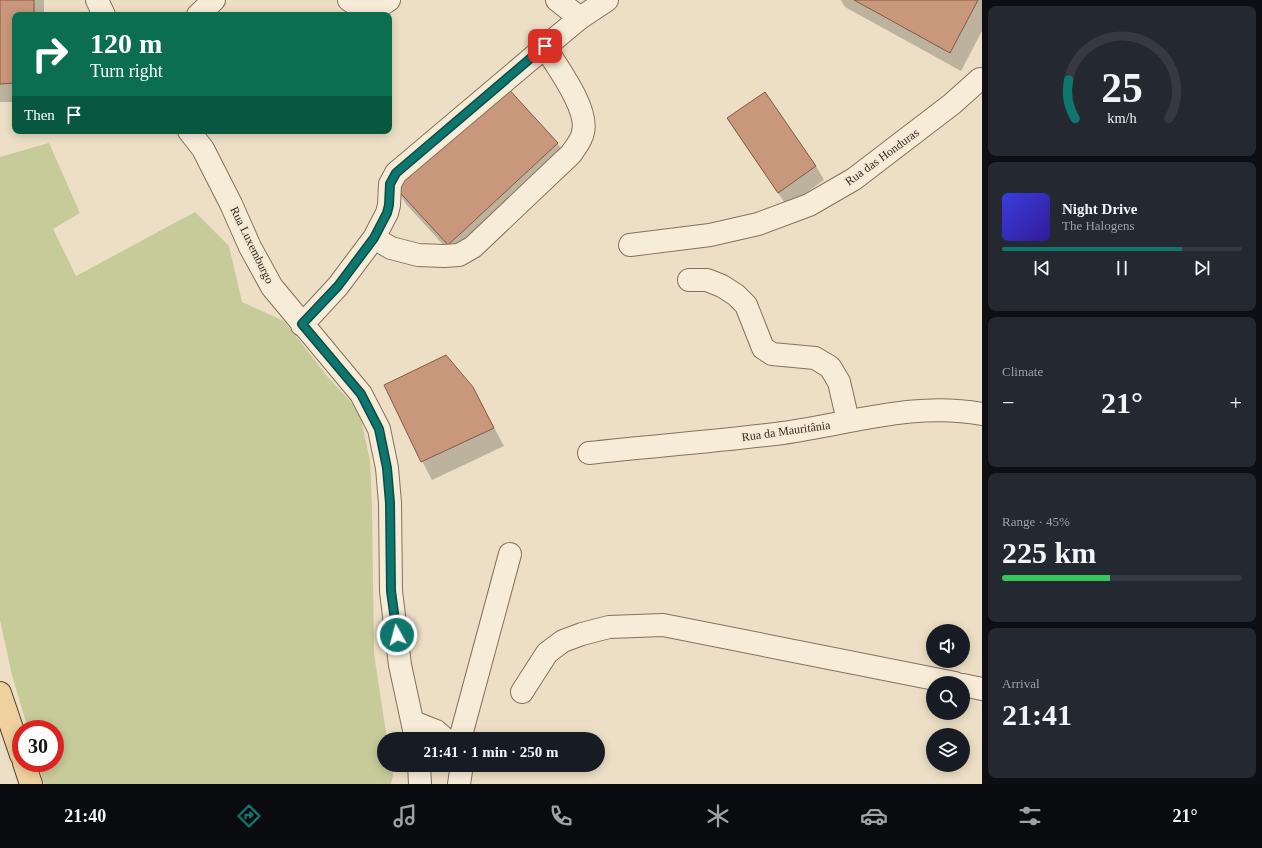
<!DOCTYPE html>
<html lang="en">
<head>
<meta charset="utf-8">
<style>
	:root { --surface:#171b24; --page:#242831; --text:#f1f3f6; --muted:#9ea1a6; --line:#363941; --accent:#0f766e }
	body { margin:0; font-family:Georgia,serif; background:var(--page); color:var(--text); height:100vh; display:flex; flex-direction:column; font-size:15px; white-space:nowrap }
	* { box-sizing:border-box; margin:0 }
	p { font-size:13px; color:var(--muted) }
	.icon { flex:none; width:22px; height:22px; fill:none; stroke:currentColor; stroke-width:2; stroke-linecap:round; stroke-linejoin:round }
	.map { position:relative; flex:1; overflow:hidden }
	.panel { display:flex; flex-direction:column; gap:6px; padding:6px; background:#0d0f14; width:280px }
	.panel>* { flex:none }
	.hud { position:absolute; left:12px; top:12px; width:380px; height:122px; border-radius:8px; box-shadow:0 2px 10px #0003; background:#0b6e4f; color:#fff; overflow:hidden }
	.tools { position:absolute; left:926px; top:624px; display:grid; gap:8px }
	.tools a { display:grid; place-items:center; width:44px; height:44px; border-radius:50%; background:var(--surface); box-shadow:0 2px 10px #0003; font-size:20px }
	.speed { position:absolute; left:12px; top:720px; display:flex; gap:8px; font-size:20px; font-weight:700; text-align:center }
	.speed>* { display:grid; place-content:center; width:52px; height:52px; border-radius:50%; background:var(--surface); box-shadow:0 2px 10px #0003; line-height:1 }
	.speed .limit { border:6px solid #d22; background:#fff; color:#111 }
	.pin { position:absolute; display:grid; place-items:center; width:34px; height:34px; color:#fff; margin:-17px; border-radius:8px; box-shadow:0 2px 6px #0006 }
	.me { position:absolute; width:44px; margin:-22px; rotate:353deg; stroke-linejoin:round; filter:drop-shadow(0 0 3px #0008) }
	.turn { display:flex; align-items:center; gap:14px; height:84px; padding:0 12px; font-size:18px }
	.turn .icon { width:52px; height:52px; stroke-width:2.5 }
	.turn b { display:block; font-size:28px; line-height:34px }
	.then { display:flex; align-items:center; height:38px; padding:0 12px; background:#0003; gap:8px; font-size:15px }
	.big { font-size:30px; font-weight:800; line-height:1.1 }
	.panel .card { flex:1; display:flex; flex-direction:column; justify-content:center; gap:6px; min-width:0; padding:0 14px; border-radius:8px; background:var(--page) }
	.panel .dial { align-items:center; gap:0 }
	.dial svg { height:104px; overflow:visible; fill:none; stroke:var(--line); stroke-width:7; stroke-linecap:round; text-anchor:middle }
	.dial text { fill:var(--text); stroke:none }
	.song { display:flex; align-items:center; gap:12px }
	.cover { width:48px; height:48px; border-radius:6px; background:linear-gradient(135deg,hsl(240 70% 55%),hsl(250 70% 35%)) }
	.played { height:4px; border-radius:2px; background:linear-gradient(90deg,var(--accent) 75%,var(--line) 75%) }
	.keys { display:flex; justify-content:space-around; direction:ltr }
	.heat { display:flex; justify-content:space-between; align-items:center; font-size:22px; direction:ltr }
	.charge { height:6px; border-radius:3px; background:linear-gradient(90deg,#34c759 45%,var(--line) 0) }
	.trip { position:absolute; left:377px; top:732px; width:228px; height:40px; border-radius:20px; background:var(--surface); box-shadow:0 2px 10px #0003; font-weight:800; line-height:40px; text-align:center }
	.dock { display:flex; height:64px; justify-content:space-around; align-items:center; background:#090b0e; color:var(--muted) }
	.dock .icon { width:28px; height:28px }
	.dock .active { color:var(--accent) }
	.dock b { font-size:18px; color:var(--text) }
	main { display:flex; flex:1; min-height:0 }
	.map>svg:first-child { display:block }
</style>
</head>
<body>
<main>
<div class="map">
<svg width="982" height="784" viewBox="0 0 982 784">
	<rect width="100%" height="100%" fill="#ecdfc5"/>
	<path fill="#c7ca99" d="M49,143L80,213L53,229L76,276L195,212L229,246L242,302L284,321L327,376L359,411L370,460L372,507L374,654L387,739H384V765H392L393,775L391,784H44L38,763H55V729H28L12,675L0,620V157Z"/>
	<path fill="#0003" d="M0,0H44V15H15V102H0Z
		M841,0H982V31L961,71L845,7Z
		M504,86L558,144L568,162L459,262L406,204L395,186Z
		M765,93L816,166L824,180L787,206L736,132L728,119Z
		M473,388L504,446L432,480L422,461Z"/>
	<path fill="#c9987c" stroke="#855a42" d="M0,0H34V15H15V83L0,84Z
		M854,0H978L950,53Z
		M504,84L558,143L448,245L394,186Z
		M765,92L816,166L778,193L727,118Z
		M446,355L473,387L494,428L421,462L384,385Z"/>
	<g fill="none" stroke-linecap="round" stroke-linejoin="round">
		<defs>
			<path id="minor" d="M97,0L104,15
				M349,0C367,12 372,12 389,0
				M557,0L580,18
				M198,15L214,0
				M189,131L203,149L231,204L250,247L272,287L361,394L379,429L387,468L390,503L391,591L400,665L416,739
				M374,238L391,248L418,255L444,256L459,255L473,247L571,154C575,148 582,140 583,132C589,109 557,67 545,47
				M630,245L710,235L758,224L809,205L854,179L952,104L980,79
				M689,280H707L722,286L736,295L746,305L763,348L772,354L815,358L830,367L839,382L848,421
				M302,325L338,286L374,238L387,213L389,205L390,184L396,173L545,47L580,18L607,0
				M589,453C654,446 719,441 783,433C849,424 915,401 982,414
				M963,685L982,689
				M522,692L547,653L563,641L582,634L609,627L663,625L955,683
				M413,722L436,731L445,739
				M460,739L510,554
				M419,765L420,784
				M459,784L461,771L460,765"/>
			<path id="major" d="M0,693L21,755
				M24,763L31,784"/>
		</defs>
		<use href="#minor" stroke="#86705c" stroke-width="24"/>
		<use href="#major" stroke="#543f30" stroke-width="24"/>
		<use href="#minor" stroke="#f7ecd8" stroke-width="22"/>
		<use href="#major" stroke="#eed19e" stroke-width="22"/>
	</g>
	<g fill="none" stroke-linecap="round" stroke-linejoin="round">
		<defs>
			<path id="route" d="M397,635L391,591L390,503L387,468L379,429L361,394L302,324L338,286L374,238L387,213L389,205L390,184L396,173L545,46"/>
		</defs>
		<use href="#route" stroke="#0a4d48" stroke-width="10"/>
		<use href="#route" stroke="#0f766e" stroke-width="7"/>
	</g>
	<g text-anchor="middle" stroke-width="4" stroke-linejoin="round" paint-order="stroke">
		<g font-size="12" fill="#37291f" stroke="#f4e9d4">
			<text transform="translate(882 157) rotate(-36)" y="4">Rua das Honduras</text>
			<text transform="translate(252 245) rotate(64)" y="4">Rua Luxemburgo</text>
			<text transform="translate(786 431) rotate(-8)" y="4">Rua da Mauritânia</text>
		</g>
	</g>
</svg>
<div class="tools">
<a><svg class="icon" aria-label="sound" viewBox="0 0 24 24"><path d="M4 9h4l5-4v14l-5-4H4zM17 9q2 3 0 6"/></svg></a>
<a><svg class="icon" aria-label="search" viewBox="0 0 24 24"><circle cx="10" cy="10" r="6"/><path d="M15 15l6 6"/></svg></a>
<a><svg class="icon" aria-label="layers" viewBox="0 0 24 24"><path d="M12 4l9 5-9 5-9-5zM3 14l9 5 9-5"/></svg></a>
</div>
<div class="speed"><div class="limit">30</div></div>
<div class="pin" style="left:545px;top:46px;background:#d93025"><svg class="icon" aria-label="arrive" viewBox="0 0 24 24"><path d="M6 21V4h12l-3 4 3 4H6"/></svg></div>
<svg class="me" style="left:397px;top:635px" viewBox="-20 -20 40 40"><circle r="17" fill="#0f766e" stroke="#fff" stroke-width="3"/><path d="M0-11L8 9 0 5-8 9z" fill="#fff"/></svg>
<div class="trip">21:41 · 1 min · 250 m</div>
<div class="hud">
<div class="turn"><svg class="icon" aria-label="right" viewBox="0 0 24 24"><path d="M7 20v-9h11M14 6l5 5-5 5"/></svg><div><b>120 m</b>Turn right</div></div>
<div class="then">Then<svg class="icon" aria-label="arrive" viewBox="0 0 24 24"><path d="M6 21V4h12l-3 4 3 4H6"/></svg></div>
</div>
</div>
<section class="panel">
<div class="card dial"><svg viewBox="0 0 100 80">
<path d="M14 69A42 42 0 1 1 86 69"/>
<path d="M14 69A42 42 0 0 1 9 39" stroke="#0f766e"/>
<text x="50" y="56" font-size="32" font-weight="700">25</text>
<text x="50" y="72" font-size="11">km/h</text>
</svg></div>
<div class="card">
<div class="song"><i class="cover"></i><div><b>Night Drive</b><p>The Halogens</p></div></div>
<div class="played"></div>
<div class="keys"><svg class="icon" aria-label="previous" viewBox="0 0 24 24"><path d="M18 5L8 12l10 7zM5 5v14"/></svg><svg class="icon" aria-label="pause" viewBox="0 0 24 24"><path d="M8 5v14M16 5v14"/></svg><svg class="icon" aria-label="next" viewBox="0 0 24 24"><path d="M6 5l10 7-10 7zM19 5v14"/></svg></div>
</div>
<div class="card"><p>Climate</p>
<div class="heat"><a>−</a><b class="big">21°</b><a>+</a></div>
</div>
<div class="card"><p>Range · 45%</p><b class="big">225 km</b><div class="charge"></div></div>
<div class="card"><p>Arrival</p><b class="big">21:41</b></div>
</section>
</main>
<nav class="dock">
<b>21:40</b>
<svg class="icon active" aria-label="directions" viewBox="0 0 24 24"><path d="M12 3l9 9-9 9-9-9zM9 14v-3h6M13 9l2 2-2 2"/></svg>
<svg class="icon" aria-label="music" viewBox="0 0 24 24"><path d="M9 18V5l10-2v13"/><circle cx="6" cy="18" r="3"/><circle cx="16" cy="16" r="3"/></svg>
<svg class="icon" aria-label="phone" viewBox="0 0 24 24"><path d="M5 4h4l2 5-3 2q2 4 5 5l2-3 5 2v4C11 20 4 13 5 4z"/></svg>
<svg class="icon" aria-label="climate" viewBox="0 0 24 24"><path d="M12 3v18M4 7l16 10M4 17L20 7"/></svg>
<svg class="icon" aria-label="car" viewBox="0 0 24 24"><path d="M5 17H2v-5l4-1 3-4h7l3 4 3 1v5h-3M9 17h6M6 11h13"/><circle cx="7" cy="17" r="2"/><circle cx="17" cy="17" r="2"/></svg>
<svg class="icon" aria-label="filters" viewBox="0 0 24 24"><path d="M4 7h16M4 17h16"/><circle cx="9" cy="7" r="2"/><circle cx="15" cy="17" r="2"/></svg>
<b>21°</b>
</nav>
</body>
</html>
